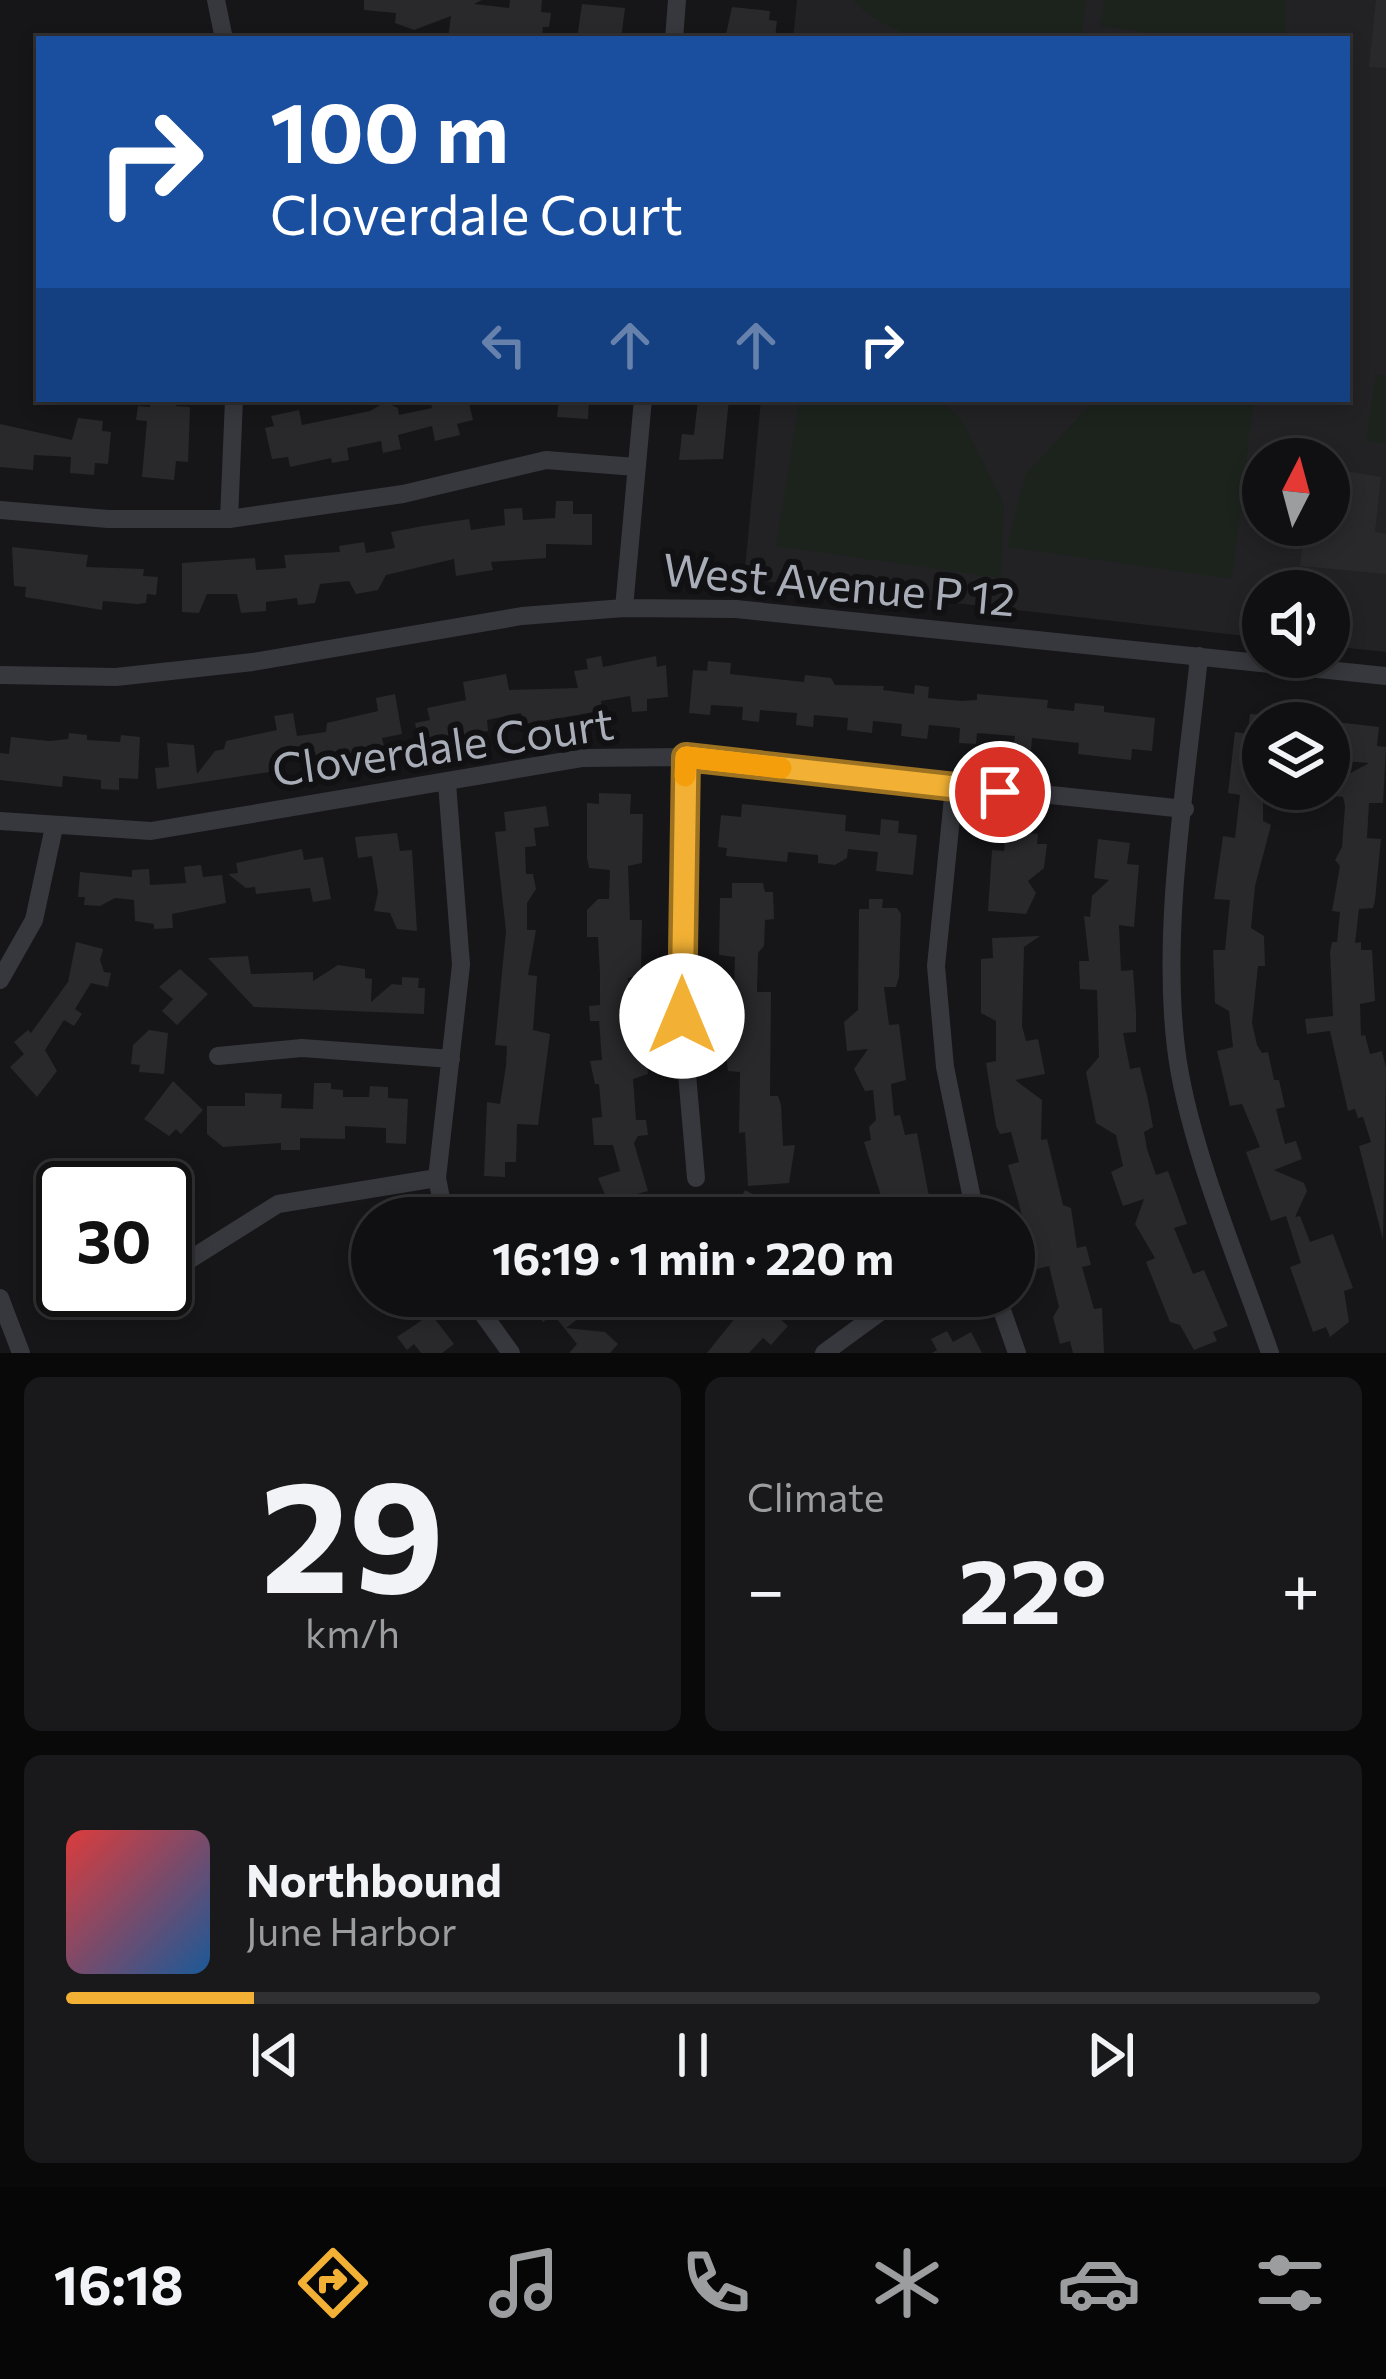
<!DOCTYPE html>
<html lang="en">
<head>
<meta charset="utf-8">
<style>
	:root { --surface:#101012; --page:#19191b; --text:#f1f3f6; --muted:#9c9d9f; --line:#303032; --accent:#f2b134 }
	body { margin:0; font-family:Commissioner,sans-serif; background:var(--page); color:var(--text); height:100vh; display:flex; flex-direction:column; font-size:45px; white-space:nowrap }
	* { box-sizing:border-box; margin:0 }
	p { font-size:39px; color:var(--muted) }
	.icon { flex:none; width:66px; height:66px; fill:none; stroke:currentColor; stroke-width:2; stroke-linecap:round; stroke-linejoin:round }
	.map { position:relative; height:1353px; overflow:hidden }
	.sheet { display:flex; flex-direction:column; gap:24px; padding:24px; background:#09090a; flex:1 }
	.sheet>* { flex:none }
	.hud { position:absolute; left:36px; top:36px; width:1314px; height:366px; border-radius:0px; box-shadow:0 6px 18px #0003,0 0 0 3px var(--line); background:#1a4fa0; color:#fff; overflow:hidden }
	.needle { width:78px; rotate:6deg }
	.fabs { position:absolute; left:1242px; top:438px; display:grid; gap:24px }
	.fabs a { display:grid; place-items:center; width:108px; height:108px; border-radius:50%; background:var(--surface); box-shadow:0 6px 18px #0003,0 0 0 3px var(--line); font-size:60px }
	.speed { position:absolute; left:36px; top:1161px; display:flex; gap:24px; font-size:60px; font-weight:700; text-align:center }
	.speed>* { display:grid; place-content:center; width:156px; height:156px; border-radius:50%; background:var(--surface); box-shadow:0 6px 18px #0003,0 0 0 3px var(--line); line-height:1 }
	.speed .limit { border:6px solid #111; border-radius:18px; background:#fff; color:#111 }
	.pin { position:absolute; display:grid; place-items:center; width:102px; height:102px; color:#fff; margin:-51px; border:6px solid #fff; border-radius:50%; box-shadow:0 3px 12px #0007 }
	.me { position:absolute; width:132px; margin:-66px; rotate:0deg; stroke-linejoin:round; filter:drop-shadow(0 0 9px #0008) }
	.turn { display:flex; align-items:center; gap:42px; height:252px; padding:0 36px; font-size:54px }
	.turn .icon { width:156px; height:156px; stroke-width:2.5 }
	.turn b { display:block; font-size:84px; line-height:102px }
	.lanes { display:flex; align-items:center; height:114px; padding:0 36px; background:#0003; justify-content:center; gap:60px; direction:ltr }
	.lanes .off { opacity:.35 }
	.big { font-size:90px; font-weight:700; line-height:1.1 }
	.sheet .widget { flex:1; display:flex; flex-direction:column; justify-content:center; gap:18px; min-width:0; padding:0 42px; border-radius:18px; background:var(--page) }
	.sheet .dial { align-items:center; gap:0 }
	.dial b { font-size:156px; line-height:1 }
	.song { display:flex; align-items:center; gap:36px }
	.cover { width:144px; height:144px; border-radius:18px; background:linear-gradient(135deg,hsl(0 70% 55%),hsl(210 70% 35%)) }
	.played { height:12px; border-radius:6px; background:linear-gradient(90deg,var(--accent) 15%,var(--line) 15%) }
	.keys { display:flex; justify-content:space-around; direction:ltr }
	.heat { display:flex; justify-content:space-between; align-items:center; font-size:66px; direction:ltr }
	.sheet .tiles { flex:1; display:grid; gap:24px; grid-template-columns:1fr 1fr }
	.widget:last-child { grid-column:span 2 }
	.trip { position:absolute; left:351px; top:1197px; width:684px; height:120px; border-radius:60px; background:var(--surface); box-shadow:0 6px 18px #0003,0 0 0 3px var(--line); font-weight:700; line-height:120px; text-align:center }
	.tab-bar { display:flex; height:192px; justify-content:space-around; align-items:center; background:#060607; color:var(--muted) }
	.tab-bar .icon { width:84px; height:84px }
	.tab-bar .active { color:var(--accent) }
	.tab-bar b { font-size:54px; color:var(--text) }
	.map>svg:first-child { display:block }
</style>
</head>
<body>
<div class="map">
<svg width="1386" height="1353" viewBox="0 0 1386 1353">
	<rect width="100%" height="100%" fill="#161618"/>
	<path fill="#222225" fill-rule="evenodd" d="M797,0H1386V652L1329,646V591H1263V638L744,579L761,399H1347V39H793ZM1263,459H1329V525H1263Z"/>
	<path fill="#1c231d" d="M853,0H1086L1082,39C1006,39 908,60 853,0Z
		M1104,0H1285L1286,39H1202L1100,26Z
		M1376,374L1386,376V443L1366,441Z
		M800,399H938L962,420L1004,504L1001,578L776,546Z
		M1105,399H1254L1232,579L1007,547L1025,475L1088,407Z"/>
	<path fill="#29292c" d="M364,0H482L474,4L509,8L510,0H542L541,12L551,13L549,27H543L542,39H448L451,16L414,30L395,23L396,13L364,10Z
		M1376,0H1386V68L1369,67Z
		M582,4L625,8L621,39H577Z
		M732,7L770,11L769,20L777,21L775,37L725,39Z
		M151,399H177L176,406L190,407L188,462L176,461L174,480L142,477L147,421L136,420L138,406L150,407Z
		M430,399H468L473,420L457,424L460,435L435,441L432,426L398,435L401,449L383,453L381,441L347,448L349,460L332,463L331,458L290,467L288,457L272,459L265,428L274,426L271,416L299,410L302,425L370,411L385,402L398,408L399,415L432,408Z
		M559,399H589L588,419L557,417Z
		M698,399H729L723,459L679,460L682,434L694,435Z
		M78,418L103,421L102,431L111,432L108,464L95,463L94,475L70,473L71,457L34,455L33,470L0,467V424L72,440Z
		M1329,468L1381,477L1375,532L1386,534V574L1300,566L1303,540L1294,539L1295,525H1329Z
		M556,501H573V514H592V545L546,544V558L491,562L493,570L456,576L454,559L386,575L378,590L356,594L349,581L320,584L315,603L298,605L297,598L266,602V611L241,613L237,594H207L199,613L182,612V563L255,558L256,570L286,568L284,555L340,552L339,546L364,542L366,553L395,548L391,532L423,526L469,519L471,530L505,525L504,509L522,508L523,520L555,518Z
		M12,547L88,555L86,567L144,569L143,576L158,577L156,595L147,594L146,603L137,604L103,601L102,610L25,597L26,587L14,586Z
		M601,656L603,667L656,656L657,667L666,665L668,697L647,699V711L632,712L630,696L601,701L603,710L578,715L523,724L521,713L487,720L488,731L419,743L415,723L430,720L427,708L466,700L463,682L506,674L509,690L578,688L574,671L588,669L586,659Z
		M708,661L731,663L730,674L804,682L805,675L831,678L835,685L884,686L883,690L914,694L915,685L929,687L928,698L962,701L977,700V694L1048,700L1047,708L1074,711L1075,703L1104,706V712L1155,718L1152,751L1132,749L1131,760L1078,754L1079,743L1032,738L1031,750L1013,749L1015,736L977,733L976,744L959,743L960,728L929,725L927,739L901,736L902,724L873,721L872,733L847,730L848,718L814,715L813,727L796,725L797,713L760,710L759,722L742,720L743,707L711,705L710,715L689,713L693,670L707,671Z
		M395,694L402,734L382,738L385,751L318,762L315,752L281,759L283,770L157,789L155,768L169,767L167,743L194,745L197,774L215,751L224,749L226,741L277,730L274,716L293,713L297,736L326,732L327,723L378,711L376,698Z
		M1250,714L1263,715V821L1271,825L1255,886L1251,928L1264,936L1265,966H1258L1252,1023L1257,1045L1262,1053L1268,1052L1274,1080H1279L1285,1107L1276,1109L1285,1144L1296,1141L1302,1159L1274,1170L1304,1183L1307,1191L1295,1217L1300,1216L1310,1242L1333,1234L1353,1288L1344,1291L1349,1322L1330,1337L1326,1327L1313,1332L1290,1267L1301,1263L1286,1216L1271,1221L1246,1152L1260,1147L1242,1104L1230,1106L1217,1051L1233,1047L1229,1011L1215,1003L1213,950H1225L1230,900L1214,899L1223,836L1235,838L1240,795L1228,793L1235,732L1248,734Z
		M1336,722L1379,727L1377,746L1386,747L1383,803H1369L1367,838L1381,839L1375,900L1373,908L1359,909L1355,943L1361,942V950H1372L1375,1001L1360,1004L1361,1036L1365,1035L1370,1054L1382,1051L1386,1068L1383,1240L1359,1146L1371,1142L1363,1117L1358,1118L1355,1109L1348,1111L1330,1031L1307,1034L1305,1019L1333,1016L1330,952L1332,942H1337L1340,912L1332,911L1340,866L1335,860L1342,847L1345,806L1343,797L1335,796L1336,781L1369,763L1332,760Z
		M69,733L87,735V740L120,742L121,735L140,737L138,779L119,778V790L101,789V780L63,776L62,787L0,780V753L9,754L11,737L49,741L68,739Z
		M599,793L631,794L630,814H643L642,863L628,866L630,920H642L641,967L640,976L628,978L632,1019H642L648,1074L633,1079L636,1120H646L648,1135L638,1136L634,1143L648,1191L608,1202L598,1178L620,1171L613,1145H594L592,1118L602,1117L599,1084H595L590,1061L602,1060L599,1021H590L589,1006L600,1005V974L598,937H587V910L598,899H609L610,870L589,868L587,858V803L599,804Z
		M742,804L846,815L845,831L880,835L881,819L899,821L898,833L917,835L913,875L876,871L878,852L848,849L847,858L835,865L818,863V855L788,852L787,862L726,856L727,848L718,847L721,815L741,817Z
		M546,806L549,826L534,828L536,846L525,847L526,874H533L536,889L527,903V930H536L528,975L537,976L533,1030L550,1034L538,1125L517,1124L516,1162H505V1177L484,1176L487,1102L500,1104L506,1066L507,1046L495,1045L506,931L495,832L506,831L504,812Z
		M1006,831L1038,834L1037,844H1047L1044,868L1028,881L1036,893L1026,914L988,911L992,850L1004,851Z
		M397,833L400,851L412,850L417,931L397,929L390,913L374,911L378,892L372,856L358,858L355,837Z
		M1098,839L1130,843L1127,864L1139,865L1134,927L1119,925L1121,971L1133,970L1136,1012V1032L1123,1033L1130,1069L1140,1067L1148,1100L1153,1127L1144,1132L1147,1149L1156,1175L1168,1171L1185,1218L1187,1224L1174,1228L1193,1274L1204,1270L1228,1326L1213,1332L1217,1341L1194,1350L1180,1325L1170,1322L1146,1262L1155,1258L1135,1224L1144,1199L1123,1206L1111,1172L1123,1166L1116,1135L1096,1123L1086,1072L1099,1057L1097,990L1080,989L1079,961H1089L1084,916L1090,917L1092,896L1109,880L1094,878Z
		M302,849L304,860L323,857L331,899L313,902L310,888L256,894L255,887L246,888L228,874L238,873L236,863Z
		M201,865L203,877L222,875L226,903L172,914L173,928L154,929V924L135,921L134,900L115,898L100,906L84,905L85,897H78L80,872L132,877V870L149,869L150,885L186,883L184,867Z
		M732,883H763L765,892H773L774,919L765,920L764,946L758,953L757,992H771L770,1096H778L781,1105L783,1146L795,1145L789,1183L748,1186L745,1132L739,1133L740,1072L728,1071L721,1016L733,1015L735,957L719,955L720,898H732Z
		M869,899H883L882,908H897L901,914L899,977L896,987H884L889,1025L899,1024L906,1080L891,1084L894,1116L900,1115L905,1135L917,1133L933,1218H888L864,1142L871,1140L869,1127L876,1120L873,1090L865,1091L854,1069L868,1049L847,1051L844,1022L858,1010L859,909H869Z
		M1040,936L1024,947L1022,1026L1026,1041L1038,1039L1045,1074L1015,1080L1042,1100L1041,1140L1047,1139L1063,1205L1071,1208L1077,1248L1086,1246L1091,1265L1082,1267L1094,1309L1102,1308L1104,1353H1073L1070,1341L1060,1344L1053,1317L1059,1307L1049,1266L1037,1269L1008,1165L1019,1162L1011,1132L1000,1134L996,1126L986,1063L996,1061V1021L981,1013V959L993,958L992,938Z
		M76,942L103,949L100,960L104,972L111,973L108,987L91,983L75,1009L82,1014L74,1026L64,1020L45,1050L57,1071L37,1097L10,1067L24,1054L14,1042L28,1030L31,1033L68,982Z
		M248,956L251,974L313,972V981L338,965L365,969V978L372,979L371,1002L392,984L402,985V977L419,978L418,988H425L424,1014L254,1007L208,958Z
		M180,969L208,994L177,1025L162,1011L173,999L159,987Z
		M149,1030L168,1033L164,1074L139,1072L140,1065L131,1064L133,1045Z
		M173,1081L203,1110L181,1134L176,1129L169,1136L144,1119Z
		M314,1083H331V1089L343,1090V1097H369L370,1086L388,1087V1098L408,1099L406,1144L386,1143V1128L345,1126V1139L300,1138V1150H281V1143L223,1147L207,1134V1106H245V1093L282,1094L281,1108L313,1109Z
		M745,1190L797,1218H731Z
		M507,1196L510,1205L517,1202L523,1218H478L490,1212L487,1204Z
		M547,1296H608L566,1328L605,1332L618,1344L610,1353H569L577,1344L553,1314L543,1322L533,1307Z
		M745,1296H778L790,1307L780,1319L788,1326L771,1345L763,1338L749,1353H707L743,1308L738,1304Z
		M431,1314L454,1344L442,1353H421L414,1344L407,1350L397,1337Z
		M947,1331L953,1342L971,1332L982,1353H932L937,1350L931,1339Z"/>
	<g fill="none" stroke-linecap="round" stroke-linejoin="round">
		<path stroke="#37383d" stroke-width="18" d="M216,0L224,39
			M674,39L677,0
			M0,510L108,519H229L403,494L546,460L636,467
			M229,519L234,399
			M624,608L643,399
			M1199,656C1187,780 1161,924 1176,1048C1187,1141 1239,1263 1270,1353
			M0,675L116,677L253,662L522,616L624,608L736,609L1386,676
			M686,757L682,1016L696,1178
			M954,788L936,966L945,1067L976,1218
			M0,821L151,831L583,758L686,757L1185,809
			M0,980L34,920L54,827
			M218,1056L302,1048L451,1059
			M445,1218L437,1178L461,965L447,783
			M181,1265L278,1204L437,1178
			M470,1296L511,1353
			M997,1296L1017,1353
			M0,1298L21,1353
			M824,1353L887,1307L924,1296"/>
	</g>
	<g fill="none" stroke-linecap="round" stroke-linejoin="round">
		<defs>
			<path id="route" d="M682,1016L686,757L1000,792"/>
		</defs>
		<use href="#route" stroke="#9d7322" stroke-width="30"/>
		<use href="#route" stroke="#f2b134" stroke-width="21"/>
		<path stroke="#f59e0b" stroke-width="21" d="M685,776L686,757L781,768"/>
	</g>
	<g text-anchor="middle" stroke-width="12" stroke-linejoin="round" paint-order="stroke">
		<g font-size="45" fill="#a8adb8" stroke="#111113">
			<text transform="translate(839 585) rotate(5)" y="16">West Avenue P 12</text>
			<text transform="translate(443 747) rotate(-8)" y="16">Cloverdale Court</text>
		</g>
	</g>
</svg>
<div class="fabs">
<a><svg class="needle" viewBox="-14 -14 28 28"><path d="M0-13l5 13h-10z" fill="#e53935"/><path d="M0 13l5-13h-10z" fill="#9c9d9f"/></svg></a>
<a><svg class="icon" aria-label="sound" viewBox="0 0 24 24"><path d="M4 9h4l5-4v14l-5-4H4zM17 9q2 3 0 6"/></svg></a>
<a><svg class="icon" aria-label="layers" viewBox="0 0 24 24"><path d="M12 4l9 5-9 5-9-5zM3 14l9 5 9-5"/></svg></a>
</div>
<div class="speed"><div class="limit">30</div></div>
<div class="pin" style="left:1000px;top:792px;background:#d93025"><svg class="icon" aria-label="arrive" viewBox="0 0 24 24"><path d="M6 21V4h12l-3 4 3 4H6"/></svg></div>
<svg class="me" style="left:682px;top:1016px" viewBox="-20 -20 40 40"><circle r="19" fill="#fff"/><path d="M0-13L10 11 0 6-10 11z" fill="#f2b134"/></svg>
<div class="trip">16:19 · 1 min · 220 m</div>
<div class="hud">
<div class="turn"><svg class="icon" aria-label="right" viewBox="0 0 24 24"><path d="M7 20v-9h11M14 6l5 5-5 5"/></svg><div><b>100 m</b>Cloverdale Court</div></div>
<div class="lanes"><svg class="icon off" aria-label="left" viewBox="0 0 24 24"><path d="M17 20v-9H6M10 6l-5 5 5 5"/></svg><svg class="icon off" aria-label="ahead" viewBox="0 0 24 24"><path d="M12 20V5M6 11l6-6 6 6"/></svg><svg class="icon off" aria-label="ahead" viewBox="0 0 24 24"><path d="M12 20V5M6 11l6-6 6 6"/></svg><svg class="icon" aria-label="right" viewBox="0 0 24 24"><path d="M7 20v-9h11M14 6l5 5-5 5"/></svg></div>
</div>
</div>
<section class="sheet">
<div class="tiles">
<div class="widget dial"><b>29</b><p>km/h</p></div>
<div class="widget"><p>Climate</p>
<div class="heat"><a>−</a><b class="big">22°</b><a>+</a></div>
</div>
<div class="widget">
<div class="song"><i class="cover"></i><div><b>Northbound</b><p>June Harbor</p></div></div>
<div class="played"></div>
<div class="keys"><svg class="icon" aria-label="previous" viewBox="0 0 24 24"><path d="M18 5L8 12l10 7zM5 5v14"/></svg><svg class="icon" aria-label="pause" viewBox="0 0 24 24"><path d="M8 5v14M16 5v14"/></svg><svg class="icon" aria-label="next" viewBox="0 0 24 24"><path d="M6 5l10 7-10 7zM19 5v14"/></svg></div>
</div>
</div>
</section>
<nav class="tab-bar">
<b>16:18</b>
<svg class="icon active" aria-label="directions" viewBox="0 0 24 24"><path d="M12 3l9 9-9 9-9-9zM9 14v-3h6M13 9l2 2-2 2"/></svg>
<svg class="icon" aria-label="music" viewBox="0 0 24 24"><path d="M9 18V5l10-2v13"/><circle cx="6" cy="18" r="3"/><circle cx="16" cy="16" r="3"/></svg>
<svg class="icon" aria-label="phone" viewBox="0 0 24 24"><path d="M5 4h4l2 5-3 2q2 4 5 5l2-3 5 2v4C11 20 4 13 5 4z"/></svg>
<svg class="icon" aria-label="climate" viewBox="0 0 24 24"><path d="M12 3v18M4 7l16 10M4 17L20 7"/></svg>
<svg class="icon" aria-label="car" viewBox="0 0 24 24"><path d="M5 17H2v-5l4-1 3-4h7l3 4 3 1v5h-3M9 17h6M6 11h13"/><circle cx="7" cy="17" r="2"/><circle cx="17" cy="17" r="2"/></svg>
<svg class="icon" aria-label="filters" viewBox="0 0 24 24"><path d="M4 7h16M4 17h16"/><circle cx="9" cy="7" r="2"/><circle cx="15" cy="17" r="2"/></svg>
</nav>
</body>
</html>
